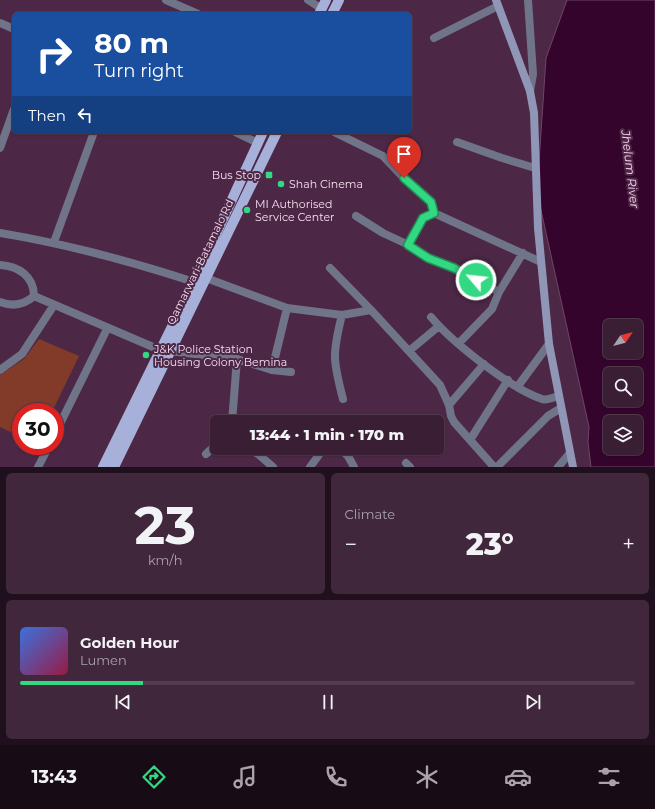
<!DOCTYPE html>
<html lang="en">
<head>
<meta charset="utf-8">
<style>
	:root { --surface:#3a1e34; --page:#41273c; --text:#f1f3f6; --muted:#aba2ac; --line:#543c4f; --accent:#33d882 }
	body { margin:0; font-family:Montserrat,sans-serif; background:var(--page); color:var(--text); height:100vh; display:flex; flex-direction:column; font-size:15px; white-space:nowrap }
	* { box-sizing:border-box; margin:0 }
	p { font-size:13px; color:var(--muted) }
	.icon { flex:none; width:22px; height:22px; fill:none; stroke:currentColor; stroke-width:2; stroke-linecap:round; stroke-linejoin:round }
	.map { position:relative; height:467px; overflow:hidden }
	.details { display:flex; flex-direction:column; gap:6px; padding:6px; background:#20101d; flex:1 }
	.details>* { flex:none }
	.hud { position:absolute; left:12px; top:12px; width:400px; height:122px; border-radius:6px; box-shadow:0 1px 3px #0004,0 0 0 1px var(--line); background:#1a4fa0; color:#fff; overflow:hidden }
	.needle { width:26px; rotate:55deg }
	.controls { position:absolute; left:603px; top:319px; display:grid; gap:8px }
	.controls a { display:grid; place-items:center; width:40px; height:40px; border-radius:6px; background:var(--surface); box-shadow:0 1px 3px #0004,0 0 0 1px var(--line); font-size:20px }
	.speed { position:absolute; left:12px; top:403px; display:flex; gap:8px; font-size:20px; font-weight:700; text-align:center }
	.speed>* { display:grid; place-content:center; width:52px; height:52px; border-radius:50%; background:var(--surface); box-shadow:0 1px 3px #0004,0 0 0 1px var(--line); line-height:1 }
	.speed .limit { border:6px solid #d22; background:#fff; color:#111 }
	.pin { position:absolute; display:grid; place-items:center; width:34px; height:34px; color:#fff; margin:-41px -17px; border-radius:50% 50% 50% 0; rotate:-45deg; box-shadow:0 0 4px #0007 }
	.pin .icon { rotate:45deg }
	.me { position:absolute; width:44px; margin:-22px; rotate:298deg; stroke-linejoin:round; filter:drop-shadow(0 0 3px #0008) }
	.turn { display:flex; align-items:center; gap:14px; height:84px; padding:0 16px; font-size:18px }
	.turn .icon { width:52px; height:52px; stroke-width:2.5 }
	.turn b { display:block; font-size:28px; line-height:34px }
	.then { display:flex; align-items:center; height:38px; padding:0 16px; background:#0003; gap:8px; font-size:15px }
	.big { font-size:30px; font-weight:800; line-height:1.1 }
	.details .widget { flex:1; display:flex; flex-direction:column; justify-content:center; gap:6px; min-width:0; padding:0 14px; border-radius:6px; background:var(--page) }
	.details .dial { align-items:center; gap:0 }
	.dial b { font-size:52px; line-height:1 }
	.song { display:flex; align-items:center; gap:12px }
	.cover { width:48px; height:48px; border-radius:6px; background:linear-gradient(135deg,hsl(220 70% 55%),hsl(340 70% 35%)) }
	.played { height:4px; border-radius:2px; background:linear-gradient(90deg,var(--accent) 20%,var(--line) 20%) }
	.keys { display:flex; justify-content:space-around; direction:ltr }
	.heat { display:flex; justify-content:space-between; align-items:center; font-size:22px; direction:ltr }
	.details .tiles { flex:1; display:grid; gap:6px; grid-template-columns:1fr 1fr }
	.widget:last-child { grid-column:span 2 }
	.trip { position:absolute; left:210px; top:415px; width:234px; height:40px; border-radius:6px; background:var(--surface); box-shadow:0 1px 3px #0004,0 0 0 1px var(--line); font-weight:800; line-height:40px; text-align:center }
	.tab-bar { display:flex; height:64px; justify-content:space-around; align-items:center; background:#170c15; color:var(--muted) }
	.tab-bar .icon { width:28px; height:28px }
	.tab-bar .active { color:var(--accent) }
	.tab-bar b { font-size:18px; color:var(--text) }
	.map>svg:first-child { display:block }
</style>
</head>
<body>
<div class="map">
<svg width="655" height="467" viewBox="0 0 655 467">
	<rect width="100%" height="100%" fill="#4d2846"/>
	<path fill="#823a29" d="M39,339L79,356L52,412H21V437L0,427V375L24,359Z"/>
	<path fill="#34042d" stroke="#6e4568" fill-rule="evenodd" d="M567,0H655V467H591L588,442L589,427L537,192L546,58ZM610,326H636V352H610ZM610,374H636V400H610ZM610,422H636V448H610Z"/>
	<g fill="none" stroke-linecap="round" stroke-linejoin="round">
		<path stroke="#6f7489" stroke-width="8" d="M166,0L198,14
			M308,0L322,9
			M528,0L533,74L530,91
			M0,23L14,29
			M434,38L498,6
			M235,132L258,143
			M334,132L383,156L404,178L431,201L434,213L541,262
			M457,142L502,158L535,168
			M0,148L14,109
			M356,216L383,233L413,247L428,258L454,268L499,292
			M0,233C67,244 130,261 194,282
			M54,242L94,132
			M408,245L423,218L434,213
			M0,265C18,266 34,276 34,296C24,305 13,307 0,302
			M330,268L371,310
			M206,278L287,308L342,315L371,310L440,385L449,405L451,416L454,422L494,467
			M34,296L160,350
			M342,315C332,354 333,361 343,399
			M431,317C452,342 511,389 542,399C547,401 554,397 559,396
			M459,343L492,309L499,292L523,253
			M170,351L237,359L272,370L291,372
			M409,351L439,326
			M0,370L22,354L54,305
			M272,370L287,308
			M518,386L549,344
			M449,405L484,364
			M232,422L237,359
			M55,434L107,329
			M470,440L508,380
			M247,448L258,454L273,467
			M339,448L348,456L354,467
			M206,454L217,444
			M406,463L410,467
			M38,467L49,446
			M310,467L324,448
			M497,467L548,416L561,408
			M558,467L570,453"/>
		<path stroke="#8f96b6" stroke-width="8" d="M496,0L530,91L534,113L538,228L549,344L573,467"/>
		<path stroke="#a7b0d9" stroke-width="10" d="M319,14L326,0
			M332,14L339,0
			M103,467L194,282L263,132
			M114,467L277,132"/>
	</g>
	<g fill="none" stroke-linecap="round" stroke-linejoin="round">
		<defs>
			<path id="route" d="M404,178L431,202L434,213L423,218L408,245L428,258L454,268L476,280"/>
		</defs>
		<use href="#route" stroke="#218c54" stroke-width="10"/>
		<use href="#route" stroke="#33d882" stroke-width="7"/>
	</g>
	<g fill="#33d882" stroke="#4d2846" stroke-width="1.5">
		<rect x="265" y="171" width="8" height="8" rx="2"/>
		<circle cx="281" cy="184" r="4"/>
		<circle cx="247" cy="210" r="4"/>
		<circle cx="146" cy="355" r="4"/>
	</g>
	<g text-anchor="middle" stroke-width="4" stroke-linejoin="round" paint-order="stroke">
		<g font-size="11" fill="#f6def0" stroke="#4d2846" text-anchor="start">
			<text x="261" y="179" text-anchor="end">Bus Stop</text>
			<text x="289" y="188">Shah Cinema</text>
			<text x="255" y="208">MI Authorised<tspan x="255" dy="13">Service Center</tspan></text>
			<text x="154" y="353">J&amp;K Police Station<tspan x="154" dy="13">Housing Colony Bemina</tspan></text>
		</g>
		<g font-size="11" fill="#f6def0" stroke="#4d2846">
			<text transform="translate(200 262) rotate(-64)" y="4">Qamarwari-Batamalo Rd</text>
		</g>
		<g font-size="12" font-style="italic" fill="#ffcef3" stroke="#4d2846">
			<text transform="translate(630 169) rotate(83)" y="4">Jhelum River</text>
		</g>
	</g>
</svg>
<div class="controls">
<a><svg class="needle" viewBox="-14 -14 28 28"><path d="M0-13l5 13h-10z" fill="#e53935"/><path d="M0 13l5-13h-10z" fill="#aba2ac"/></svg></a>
<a><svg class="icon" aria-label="search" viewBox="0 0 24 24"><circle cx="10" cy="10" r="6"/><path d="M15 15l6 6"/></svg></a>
<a><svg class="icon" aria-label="layers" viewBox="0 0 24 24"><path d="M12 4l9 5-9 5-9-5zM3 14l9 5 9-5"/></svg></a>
</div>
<div class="speed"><div class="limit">30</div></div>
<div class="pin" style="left:404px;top:178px;background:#d93025"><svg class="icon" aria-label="arrive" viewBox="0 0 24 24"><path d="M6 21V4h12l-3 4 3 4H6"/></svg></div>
<svg class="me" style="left:476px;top:280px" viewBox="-20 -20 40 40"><circle r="17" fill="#33d882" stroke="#fff" stroke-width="3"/><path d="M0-11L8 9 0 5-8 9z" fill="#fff"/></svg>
<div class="trip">13:44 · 1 min · 170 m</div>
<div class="hud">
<div class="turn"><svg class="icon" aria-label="right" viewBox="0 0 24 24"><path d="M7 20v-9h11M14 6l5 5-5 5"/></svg><div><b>80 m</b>Turn right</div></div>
<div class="then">Then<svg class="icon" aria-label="left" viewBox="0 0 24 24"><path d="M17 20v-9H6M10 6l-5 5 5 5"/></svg></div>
</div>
</div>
<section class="details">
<div class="tiles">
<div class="widget dial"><b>23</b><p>km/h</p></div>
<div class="widget"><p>Climate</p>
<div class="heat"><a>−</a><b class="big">23°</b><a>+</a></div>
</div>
<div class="widget">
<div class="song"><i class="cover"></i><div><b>Golden Hour</b><p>Lumen</p></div></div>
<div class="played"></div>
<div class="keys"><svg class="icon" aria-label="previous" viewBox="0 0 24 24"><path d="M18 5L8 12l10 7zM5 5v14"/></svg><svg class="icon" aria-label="pause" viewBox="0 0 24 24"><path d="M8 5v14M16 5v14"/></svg><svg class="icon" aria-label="next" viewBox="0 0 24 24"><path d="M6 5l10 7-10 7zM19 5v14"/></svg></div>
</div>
</div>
</section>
<nav class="tab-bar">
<b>13:43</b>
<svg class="icon active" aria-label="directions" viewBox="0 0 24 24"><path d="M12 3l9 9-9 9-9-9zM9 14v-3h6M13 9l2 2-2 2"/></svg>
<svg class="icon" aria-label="music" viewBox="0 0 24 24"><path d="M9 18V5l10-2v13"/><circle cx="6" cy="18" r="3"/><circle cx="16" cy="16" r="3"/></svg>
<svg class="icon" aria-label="phone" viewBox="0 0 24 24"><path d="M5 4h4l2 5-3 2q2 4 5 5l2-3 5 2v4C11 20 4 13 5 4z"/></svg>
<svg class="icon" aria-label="climate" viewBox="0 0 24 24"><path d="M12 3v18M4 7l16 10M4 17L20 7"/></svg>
<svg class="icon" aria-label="car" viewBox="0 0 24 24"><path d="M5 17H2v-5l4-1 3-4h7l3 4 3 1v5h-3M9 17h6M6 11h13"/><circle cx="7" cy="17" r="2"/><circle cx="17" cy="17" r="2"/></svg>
<svg class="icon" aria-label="filters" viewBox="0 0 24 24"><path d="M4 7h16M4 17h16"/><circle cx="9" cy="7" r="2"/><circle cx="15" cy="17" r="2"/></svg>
</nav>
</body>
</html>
